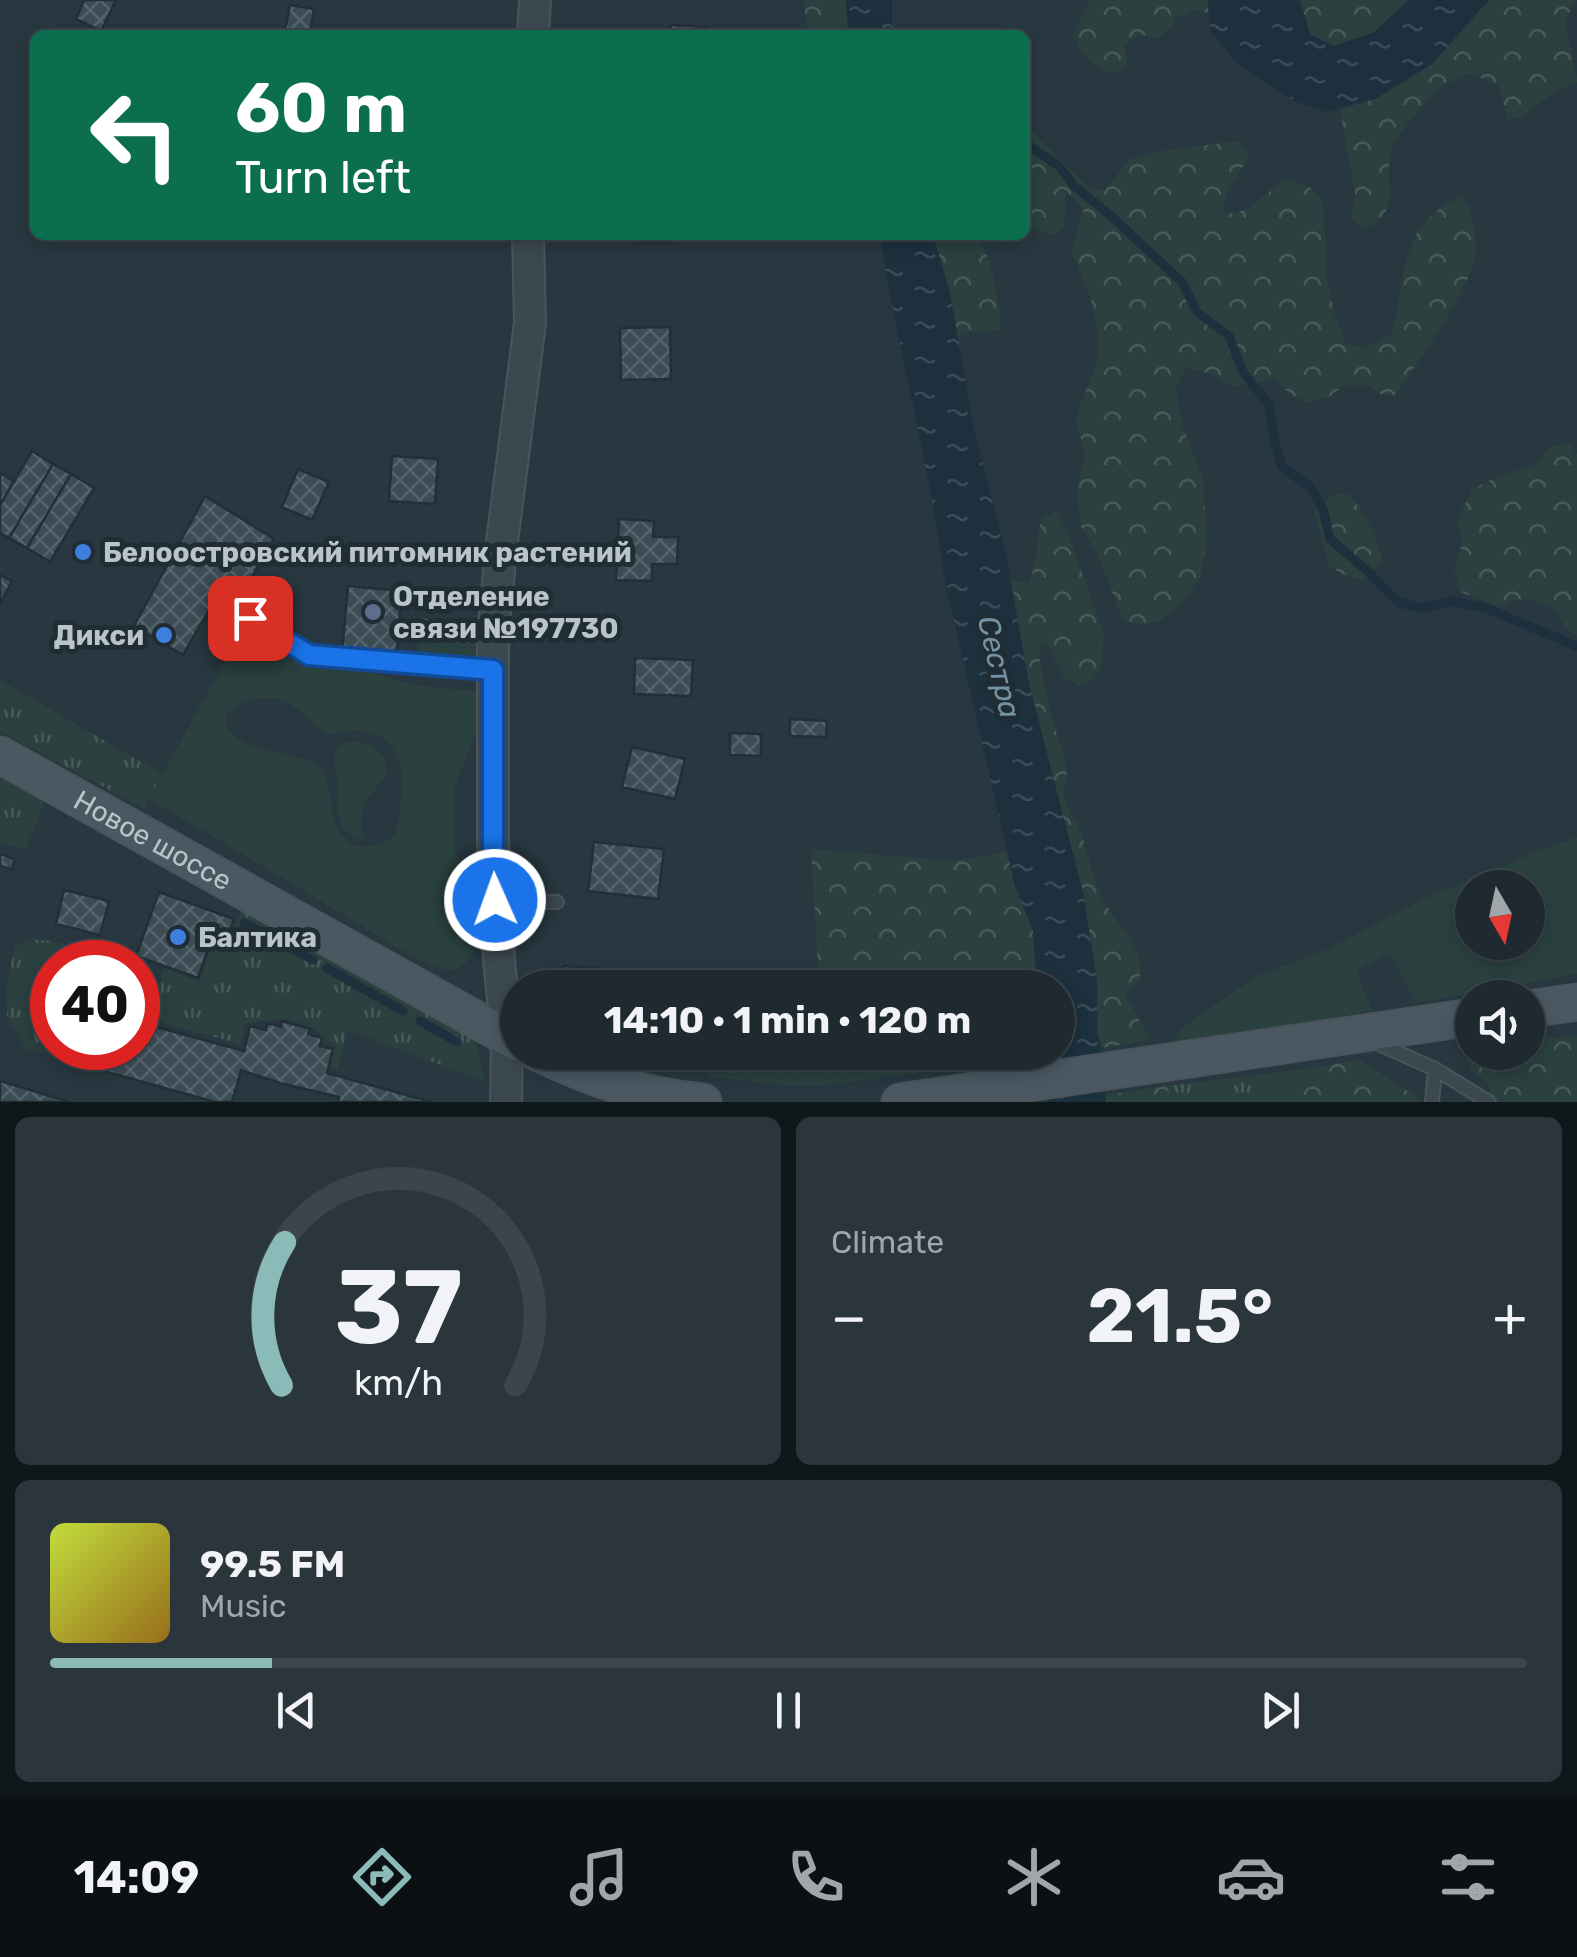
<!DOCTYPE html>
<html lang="en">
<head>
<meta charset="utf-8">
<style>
	:root { --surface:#1e2930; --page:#2b353c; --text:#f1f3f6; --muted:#a1a6ab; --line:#3c454c; --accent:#8bbbb9 }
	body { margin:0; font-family:Rubik,sans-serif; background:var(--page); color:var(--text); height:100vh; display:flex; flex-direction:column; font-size:38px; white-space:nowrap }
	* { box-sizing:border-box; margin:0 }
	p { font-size:32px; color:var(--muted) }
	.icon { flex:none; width:55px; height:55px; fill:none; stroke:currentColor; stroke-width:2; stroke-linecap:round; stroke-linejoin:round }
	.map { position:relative; height:1102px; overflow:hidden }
	.panel { display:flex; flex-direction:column; gap:15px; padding:15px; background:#10171a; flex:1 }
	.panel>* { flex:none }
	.banner { position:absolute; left:30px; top:30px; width:1000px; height:210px; border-radius:15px; box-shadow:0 5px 15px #0003,0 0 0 2px var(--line); background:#0b6e4f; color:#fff; overflow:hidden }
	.needle { width:65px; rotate:171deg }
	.controls { position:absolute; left:1455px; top:870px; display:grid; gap:20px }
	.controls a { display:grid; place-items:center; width:90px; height:90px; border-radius:50%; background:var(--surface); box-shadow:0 5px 15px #0003,0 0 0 2px var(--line); font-size:50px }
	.speed { position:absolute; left:30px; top:940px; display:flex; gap:20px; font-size:50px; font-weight:700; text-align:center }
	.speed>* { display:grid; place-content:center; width:130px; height:130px; border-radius:50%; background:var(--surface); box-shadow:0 5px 15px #0003,0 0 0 2px var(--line); line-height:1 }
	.speed .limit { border:15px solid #d22; background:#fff; color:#111 }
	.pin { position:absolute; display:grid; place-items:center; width:85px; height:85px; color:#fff; margin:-42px; border-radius:20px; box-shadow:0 5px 15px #0006 }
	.me { position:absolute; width:110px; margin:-55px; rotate:358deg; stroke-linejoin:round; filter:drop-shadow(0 0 8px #0008) }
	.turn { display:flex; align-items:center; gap:35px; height:210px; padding:0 40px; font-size:45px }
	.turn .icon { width:130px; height:130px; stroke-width:2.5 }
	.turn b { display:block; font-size:70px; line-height:85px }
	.big { font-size:75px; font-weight:700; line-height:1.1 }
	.panel .tile { flex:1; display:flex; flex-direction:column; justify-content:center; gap:15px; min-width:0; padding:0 35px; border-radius:15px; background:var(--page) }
	.panel .dial { align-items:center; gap:0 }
	.dial svg { height:260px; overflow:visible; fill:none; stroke:var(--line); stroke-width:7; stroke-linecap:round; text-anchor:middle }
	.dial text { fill:var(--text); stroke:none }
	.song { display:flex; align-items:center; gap:30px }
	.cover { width:120px; height:120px; border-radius:15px; background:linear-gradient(135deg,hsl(70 70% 55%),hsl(40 70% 35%)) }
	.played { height:10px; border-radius:5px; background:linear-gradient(90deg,var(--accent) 15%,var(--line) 15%) }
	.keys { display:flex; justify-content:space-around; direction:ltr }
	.heat { display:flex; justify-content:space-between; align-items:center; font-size:55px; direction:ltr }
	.panel .tiles { flex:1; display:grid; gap:15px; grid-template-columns:1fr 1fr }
	.tile:last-child { grid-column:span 2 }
	.trip { position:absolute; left:500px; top:970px; width:575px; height:100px; border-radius:50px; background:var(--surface); box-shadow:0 5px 15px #0003,0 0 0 2px var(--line); font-weight:700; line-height:100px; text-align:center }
	.tabs { display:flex; height:160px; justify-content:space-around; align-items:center; background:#0c1013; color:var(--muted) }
	.tabs .icon { width:70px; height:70px }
	.tabs .on { color:var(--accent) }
	.tabs b { font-size:45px; color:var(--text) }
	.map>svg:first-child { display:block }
</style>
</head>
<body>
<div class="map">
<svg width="1577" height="1102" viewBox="0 0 1577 1102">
	<defs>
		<pattern id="grass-tufts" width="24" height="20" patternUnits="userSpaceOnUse" patternTransform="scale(2.5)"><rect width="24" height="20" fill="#2a413f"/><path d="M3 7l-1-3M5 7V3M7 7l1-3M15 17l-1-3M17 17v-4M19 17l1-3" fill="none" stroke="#475b59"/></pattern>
		<pattern id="forest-crowns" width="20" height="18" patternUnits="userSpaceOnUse" patternTransform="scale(2.5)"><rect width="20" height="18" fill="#2a413f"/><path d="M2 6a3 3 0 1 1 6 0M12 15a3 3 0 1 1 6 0" fill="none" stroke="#475b59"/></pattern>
		<pattern id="water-ripples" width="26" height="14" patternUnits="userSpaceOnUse" patternTransform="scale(2.5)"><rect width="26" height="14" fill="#1c303d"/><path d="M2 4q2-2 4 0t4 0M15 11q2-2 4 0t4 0" fill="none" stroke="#3b4c58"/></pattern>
		<pattern id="building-cross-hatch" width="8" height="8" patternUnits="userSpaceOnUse" patternTransform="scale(2.5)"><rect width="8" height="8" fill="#3b4c55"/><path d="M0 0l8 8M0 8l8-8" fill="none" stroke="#55646c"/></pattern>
	</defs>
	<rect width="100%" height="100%" fill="#283740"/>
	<path fill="url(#grass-tufts)" d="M420,631L488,637V665L417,660Z
		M0,680L162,774L144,809L0,731Z
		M0,772L45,800L26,850L0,843Z
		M241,910L475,1039L485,1082L348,1030L338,1070L330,1068L336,1047C300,1016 291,1016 246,1023L240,1044L149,1019L164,969L200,981L214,937L229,942Z
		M30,939C55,942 73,940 89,962H52V1048H82L80,1055L74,1059L27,1051L7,1016V983L15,946Z
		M1297,1070L1285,1102H1171L1167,1086Z"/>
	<path fill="url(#forest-crowns)" d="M803,0H846L848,35H809Z
		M1090,0H1208V13L1193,10L1186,15L1175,16L1171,28L1157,39L1140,34L1124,45L1127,66L1117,73C1092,71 1083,56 1073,34Z
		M1300,0H1409L1373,33L1334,46L1310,35Z
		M1489,0H1576C1573,5 1570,10 1568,15C1562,35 1577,61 1577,82L1557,90L1520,118L1508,120L1498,85L1469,73C1458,79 1443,84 1434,92C1429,96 1397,137 1395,142C1377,180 1409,211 1362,230L1351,216L1356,199L1340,109L1375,99L1432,64Z
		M1025,124L1091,190H1105L1130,159L1168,150L1238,141L1249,156C1240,175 1219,194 1225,215L1248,209L1285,179L1311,188L1323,202L1327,276L1335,316L1346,344L1363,348L1391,334C1397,320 1397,309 1399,295C1408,246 1414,219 1461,196C1475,211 1479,246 1473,265C1460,304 1419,361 1395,395L1380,394L1368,385H1345L1329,397L1309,403L1290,394L1275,379L1234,387L1214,375L1186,367L1176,389L1182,425L1203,478L1207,541L1200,578L1179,606L1157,622L1136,625L1122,618L1098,555L1080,525L1077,490L1085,451L1076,423L1081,402L1097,364L1098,332L1090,296L1071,250L1084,209L1072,196L1066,193L1064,227L1053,235L1032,228L1025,222Z
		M933,235H978C992,262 1000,299 1000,329C983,336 977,327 958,338L950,293Z
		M1570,442L1577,455V635L1567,630L1553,607L1536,601L1518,599L1502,608L1461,592L1454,568L1462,544L1458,519L1472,489L1501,475L1534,466L1550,447Z
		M1334,494H1349C1365,515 1378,535 1382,561L1363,580L1345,575L1329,566L1314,512Z
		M1056,511L1069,535L1104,636L1101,667L1093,680L1079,686L1064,677L1047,644H1041L1039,654C1043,674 1046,694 1051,714C1055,733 1066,754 1067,773C1067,781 1063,788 1064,796C1067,811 1078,823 1083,838C1089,857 1092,877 1101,896C1114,924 1151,949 1138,983L1129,988L1125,994L1150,1040L1101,1048L1097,1032V981L1083,892L1029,684L1011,580L1028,583C1038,566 1036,540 1041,519Z
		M811,849L953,861L1008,852L1015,886L1033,931L1037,987H819Z
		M1577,1036V1102H1491L1490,1086L1470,1070L1465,1051L1469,1044L1472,1043V1052H1528V1039Z
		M1041,1052V1057L819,1086H794L711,1077L707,1053Z
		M1360,1060L1419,1098V1102H1285L1297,1070Z
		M1167,1086L1171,1102H1106V1095Z"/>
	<path fill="#2a413f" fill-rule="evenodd" d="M246,623L305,658L368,671L414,685L482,692V729L475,734L455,787V853L470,871L473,956C466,963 458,971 447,970C431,969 373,933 357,923C288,881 219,840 149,799ZM275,698C296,704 309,718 324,734C337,735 350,728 364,731C414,741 403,798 395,835C382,845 367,849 351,845C322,821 339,788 318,764C296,754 241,751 229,730C226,726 227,720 226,715C239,700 256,698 275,698Z
		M355,741C376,744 388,754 387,775C369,798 355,806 364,839C332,836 339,801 337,778C337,769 332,761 335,753C338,743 346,742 355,741Z
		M1577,837V974L1416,1003L1390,953L1356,970L1372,1011L1165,1050L1183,1027L1256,976L1320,953L1426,898L1543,849ZM1472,888H1528V942H1472Z"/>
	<path fill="url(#water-ripples)" d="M846,0H892V35H848Z
		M1208,0H1300L1310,34L1334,46L1373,33L1409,0H1489L1432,64L1375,99L1327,112L1296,102L1237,63L1211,32Z
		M880,235H933L950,293L975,434L1006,555L1029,684L1083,892L1097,981V1032L1101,1048L1106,1102H1047L1041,1053L1058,1052V988L1037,987L1033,931L1015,886L944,577C929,462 898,350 880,235Z"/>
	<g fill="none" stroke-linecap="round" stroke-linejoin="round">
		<path stroke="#1c303d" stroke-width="9" d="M1025,143L1060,167L1074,186L1110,215L1182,282L1197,312L1229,336L1243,372L1269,405L1274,438L1282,467L1310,487L1323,509L1330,539L1372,575L1380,585L1400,603L1422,608L1453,601L1485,608L1577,646
			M244,923L313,960
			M327,968L376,996
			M382,999L403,1011
			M420,1021L457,1042"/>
	</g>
	<path fill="url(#building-cross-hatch)" stroke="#232f37" stroke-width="2.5" d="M84,0H116L101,31L76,19Z
		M290,5L314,9L310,35H284Z
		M671,25L707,27V35H670Z
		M635,235H673L672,242L635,241Z
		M670,327L671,379L621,380L620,328Z
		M32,451L53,464L9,538L0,533V505Z
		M392,456L438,459L435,504L389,501Z
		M53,464L71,474L27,548L9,538Z
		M298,469L329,482L312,520L282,507Z
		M0,473L14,481L0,505Z
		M71,474L94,488L50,562L27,548Z
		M205,496L274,539L231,613L213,603L183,655L134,626Z
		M619,519L654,521L653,537H678L677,564H652V581L616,580Z
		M0,575L12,581L0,604Z
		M348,586L402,591L396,659L342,654Z
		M635,658L693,660L691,696L634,694Z
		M790,719L827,721L826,737L790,736Z
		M730,733L761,734V756L730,755Z
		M632,747L685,759L675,799L622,787Z
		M594,842L664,849L658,899L588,891Z
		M0,854L15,859L12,869L0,866Z
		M64,890L109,901L100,935L56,924Z
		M159,892L234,919L227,939L213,934L198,978L136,956Z
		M563,966L603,969L601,988H561Z
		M34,989L52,994V1013L29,1007Z
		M282,1021L310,1029L308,1034L322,1038L320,1046L333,1049L327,1073L432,1102H338L339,1097L280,1083L241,1070L232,1102H215L107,1072L114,1048H138V1022L244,1051L250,1026L266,1030L268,1023L281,1027Z
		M0,1081L69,1102H0Z"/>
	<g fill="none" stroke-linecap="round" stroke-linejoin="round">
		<defs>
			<path id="service" d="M250,618L309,655L493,670
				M418,626L491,633
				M495,900L557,902
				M1372,1041L1435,1069L1489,1102
				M1432,1102L1435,1069"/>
			<path id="tertiary" d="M533,35L535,0
				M506,1102L507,1038L499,960L493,842V634L501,550L530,323L528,235"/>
			<g id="secondary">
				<path id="s1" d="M0,755L518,1043"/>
				<path d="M1528,1009L1577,1002"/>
				<path d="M537,1052C590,1078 645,1097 703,1102"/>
				<path d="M900,1102L1472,1017"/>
			</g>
		</defs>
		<use href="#service" stroke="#49545c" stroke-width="16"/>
		<use href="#tertiary" stroke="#49545c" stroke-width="34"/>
		<use href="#secondary" stroke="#49545c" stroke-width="39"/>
		<use href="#service" stroke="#3c4850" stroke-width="12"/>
		<use href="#tertiary" stroke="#3c4850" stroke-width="30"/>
		<use href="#secondary" stroke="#4b5862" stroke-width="35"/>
	</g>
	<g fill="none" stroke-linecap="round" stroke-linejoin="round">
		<defs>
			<path id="route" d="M250,618L309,655L493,670V842L495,900"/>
		</defs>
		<use href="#route" stroke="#114b97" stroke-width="25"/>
		<use href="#route" stroke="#1a73e8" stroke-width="18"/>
	</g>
	<g fill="#3f7fe0" stroke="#212d35" stroke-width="4">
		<circle cx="83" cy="552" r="10"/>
		<circle cx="164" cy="635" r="10"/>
		<circle cx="178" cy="937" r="10"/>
	</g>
	<circle fill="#5c6f8a" stroke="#212d35" stroke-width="4" cx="373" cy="612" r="10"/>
	<g text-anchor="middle" stroke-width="10" stroke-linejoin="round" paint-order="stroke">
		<g font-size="28" font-weight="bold" fill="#b9c3ca" stroke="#212d35" text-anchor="start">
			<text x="103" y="562">Белоостровский питомник растений</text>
			<text x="393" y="606">Отделение<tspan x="393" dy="32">связи №197730</tspan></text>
			<text x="144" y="645" text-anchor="end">Дикси</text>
			<text x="198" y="947">Балтика</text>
		</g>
		<g font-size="28" fill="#b9c3ca" stroke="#212d35">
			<text dy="10" stroke="none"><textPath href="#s1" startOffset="175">Новое шоссе</textPath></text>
		</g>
		<g font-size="30" font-style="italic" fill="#7693a6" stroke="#212d35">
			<text transform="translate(999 667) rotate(77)" y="10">Сестра</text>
		</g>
	</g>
</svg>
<div class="controls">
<a><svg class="needle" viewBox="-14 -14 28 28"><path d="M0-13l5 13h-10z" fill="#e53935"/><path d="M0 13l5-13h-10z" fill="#a1a6ab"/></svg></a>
<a><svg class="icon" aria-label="sound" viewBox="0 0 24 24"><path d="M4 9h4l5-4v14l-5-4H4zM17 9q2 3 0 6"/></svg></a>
</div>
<div class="speed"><div class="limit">40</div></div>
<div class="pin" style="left:250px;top:618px;background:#d93025"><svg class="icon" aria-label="arrive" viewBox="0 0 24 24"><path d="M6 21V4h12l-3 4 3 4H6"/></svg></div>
<svg class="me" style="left:495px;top:900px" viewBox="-20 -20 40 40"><circle r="17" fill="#1a73e8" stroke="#fff" stroke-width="3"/><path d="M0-11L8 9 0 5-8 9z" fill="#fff"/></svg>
<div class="trip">14:10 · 1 min · 120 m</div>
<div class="banner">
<div class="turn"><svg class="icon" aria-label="left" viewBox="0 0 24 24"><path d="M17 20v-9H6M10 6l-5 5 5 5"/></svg><div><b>60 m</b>Turn left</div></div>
</div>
</div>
<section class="panel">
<div class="tiles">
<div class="tile dial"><svg viewBox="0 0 100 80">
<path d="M14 69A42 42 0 1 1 86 69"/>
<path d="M14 69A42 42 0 0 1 15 25" stroke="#8bbbb9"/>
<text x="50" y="56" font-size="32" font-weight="700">37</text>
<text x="50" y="72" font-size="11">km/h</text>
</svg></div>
<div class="tile"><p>Climate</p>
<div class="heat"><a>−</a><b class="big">21.5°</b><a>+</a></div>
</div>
<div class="tile">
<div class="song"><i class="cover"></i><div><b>99.5 FM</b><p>Music</p></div></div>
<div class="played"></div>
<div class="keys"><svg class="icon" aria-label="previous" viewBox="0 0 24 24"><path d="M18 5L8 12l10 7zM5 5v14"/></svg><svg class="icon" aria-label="pause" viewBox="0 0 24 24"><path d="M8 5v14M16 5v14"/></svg><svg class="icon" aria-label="next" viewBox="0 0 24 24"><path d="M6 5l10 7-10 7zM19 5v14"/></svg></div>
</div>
</div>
</section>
<nav class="tabs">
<b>14:09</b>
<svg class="icon on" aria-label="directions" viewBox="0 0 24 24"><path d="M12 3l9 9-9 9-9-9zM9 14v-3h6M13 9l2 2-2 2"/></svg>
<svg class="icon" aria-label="music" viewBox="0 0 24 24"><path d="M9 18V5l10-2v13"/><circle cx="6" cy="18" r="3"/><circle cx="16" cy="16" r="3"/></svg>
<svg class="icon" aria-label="phone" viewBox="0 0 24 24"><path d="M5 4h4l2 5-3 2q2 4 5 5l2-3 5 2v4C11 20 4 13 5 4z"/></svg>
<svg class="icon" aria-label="climate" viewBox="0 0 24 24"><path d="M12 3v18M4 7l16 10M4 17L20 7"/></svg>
<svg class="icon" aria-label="car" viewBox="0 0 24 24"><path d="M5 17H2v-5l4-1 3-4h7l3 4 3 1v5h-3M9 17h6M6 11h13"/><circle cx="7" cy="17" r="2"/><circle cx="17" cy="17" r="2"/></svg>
<svg class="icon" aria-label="filters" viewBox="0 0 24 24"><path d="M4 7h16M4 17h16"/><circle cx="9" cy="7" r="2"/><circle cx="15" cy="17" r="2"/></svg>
</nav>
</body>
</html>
